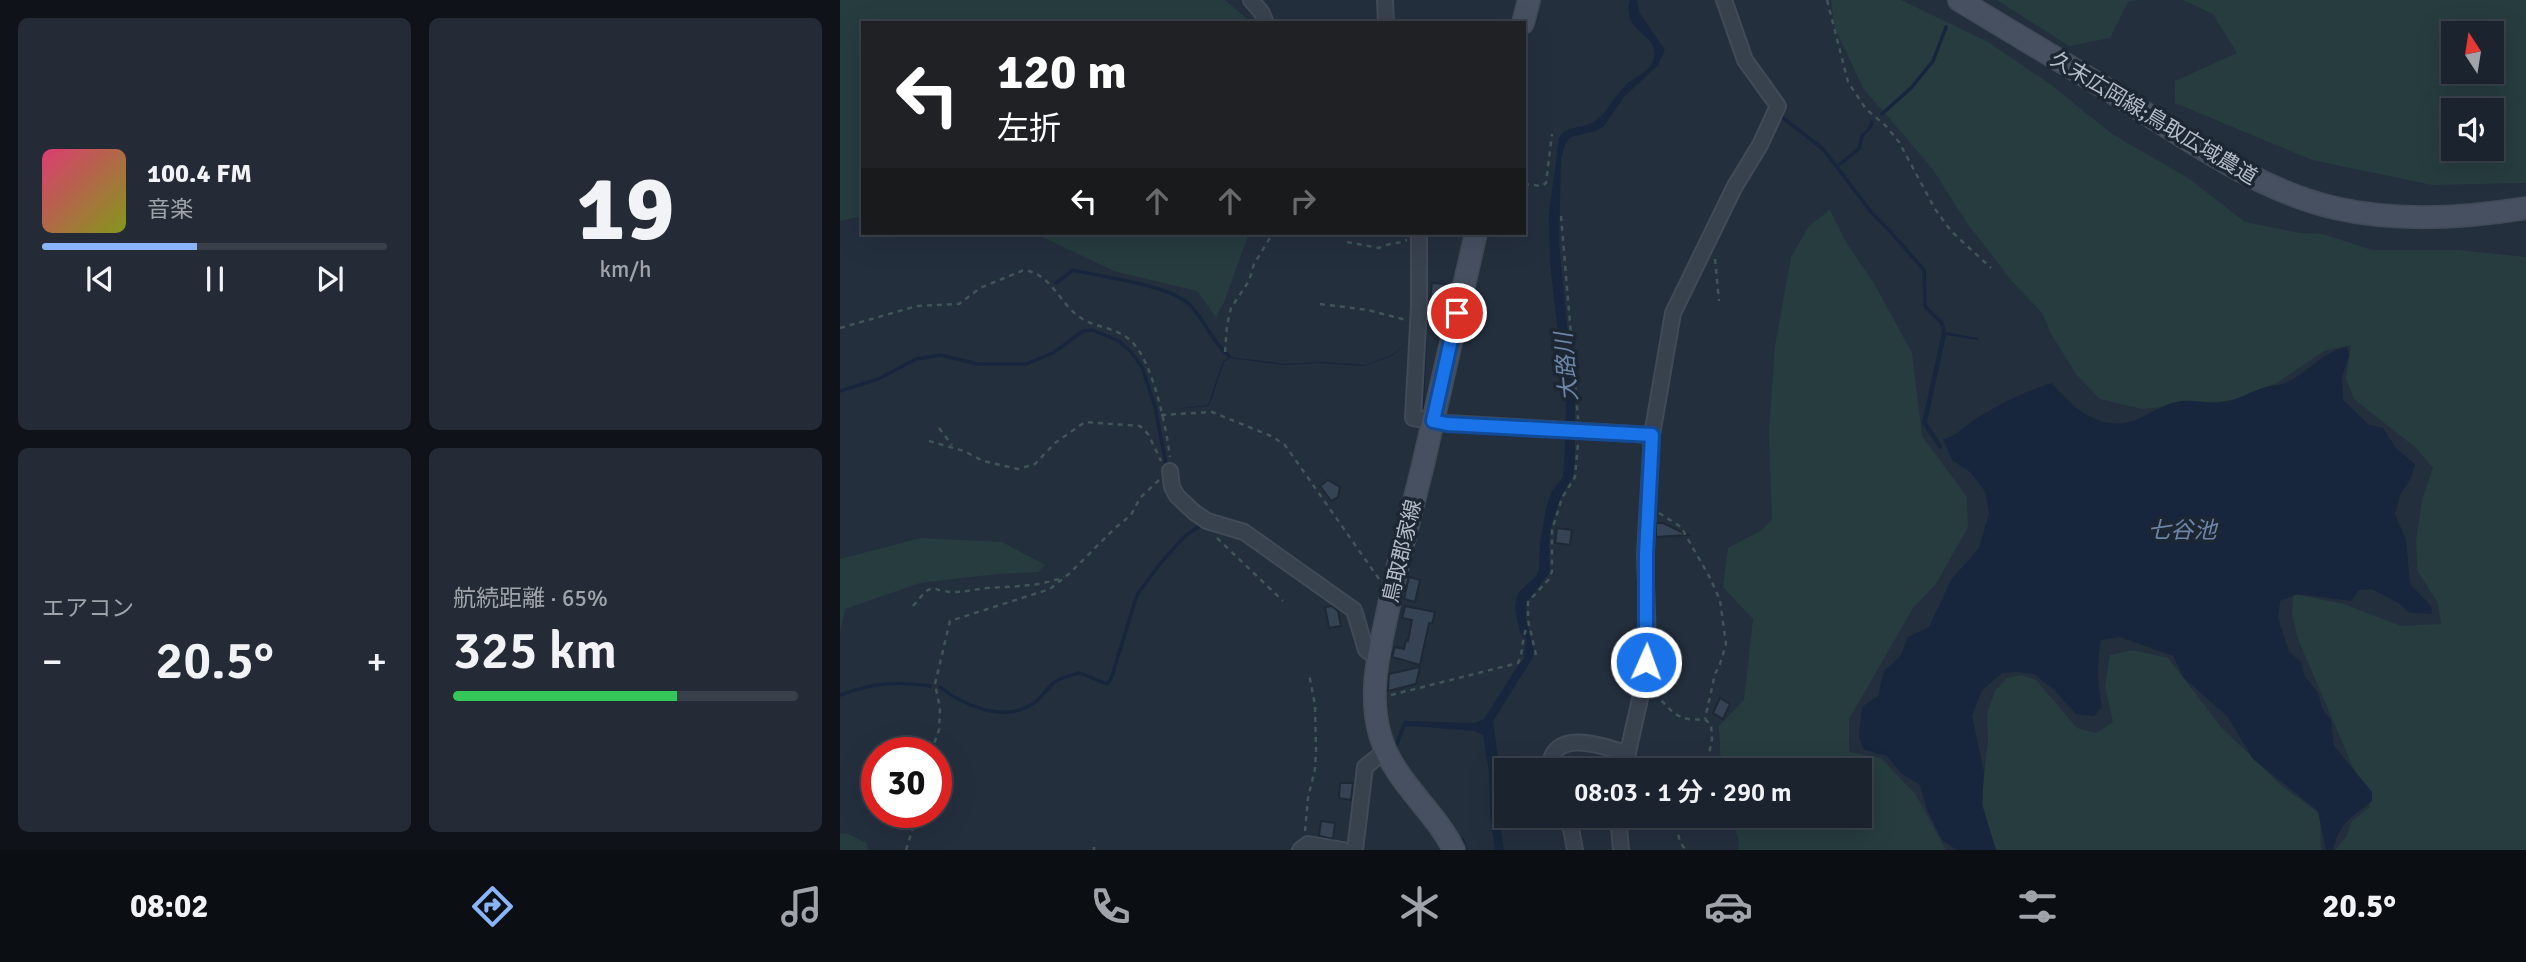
<!DOCTYPE html>
<html lang="ja">
<head>
<meta charset="utf-8">
<style>
	:root { --surface:#1b232e; --page:#242b36; --text:#f1f3f6; --muted:#a0a4aa; --line:#39404a; --accent:#8ab4f8 }
	body { margin:0; font-family:Signika,"Noto Sans JP",sans-serif; background:var(--page); color:var(--text); height:100vh; display:flex; flex-direction:column; font-size:26px; white-space:nowrap }
	* { box-sizing:border-box; margin:0 }
	p { font-size:23px; color:var(--muted) }
	.icon { flex:none; width:38px; height:38px; fill:none; stroke:currentColor; stroke-width:2; stroke-linecap:round; stroke-linejoin:round }
	.map { position:relative; flex:1; overflow:hidden }
	.panel { display:flex; flex-direction:column; gap:18px; padding:18px; background:#0f1319; width:840px }
	.panel>* { flex:none }
	.top-card { position:absolute; left:21px; top:21px; width:665px; height:214px; border-radius:0px; box-shadow:0 7px 28px #0002,0 0 0 2px var(--line); background:#202124; color:#fff; overflow:hidden }
	.needle { width:46px; rotate:348deg }
	.fabs { position:absolute; left:1601px; top:21px; display:grid; gap:14px }
	.fabs a { display:grid; place-items:center; width:63px; height:63px; border-radius:0px; background:var(--surface); box-shadow:0 7px 28px #0002,0 0 0 2px var(--line); font-size:35px }
	.speed { position:absolute; left:21px; top:737px; display:flex; gap:14px; font-size:35px; font-weight:700; text-align:center }
	.speed>* { display:grid; place-content:center; width:91px; height:91px; border-radius:50%; background:var(--surface); box-shadow:0 7px 28px #0002,0 0 0 2px var(--line); line-height:1 }
	.speed .limit { border:10px solid #d22; background:#fff; color:#111 }
	.pin { position:absolute; display:grid; place-items:center; width:60px; height:60px; color:#fff; margin:-30px; border:4px solid #fff; border-radius:50%; box-shadow:0 2px 7px #0007 }
	.me { position:absolute; width:77px; margin:-38px; rotate:2deg; stroke-linejoin:round; filter:drop-shadow(0 0 5px #0008) }
	.turn { display:flex; align-items:center; gap:24px; height:147px; padding:0 21px; font-size:32px }
	.turn .icon { width:91px; height:91px; stroke-width:2.5 }
	.turn b { display:block; font-size:49px; line-height:60px }
	.lanes { display:flex; align-items:center; height:66px; padding:0 21px; background:#0003; justify-content:center; gap:35px; direction:ltr }
	.lanes .off { opacity:.35 }
	.big { font-size:52px; font-weight:600; line-height:1.1 }
	.panel .tile { flex:1; display:flex; flex-direction:column; justify-content:center; gap:10px; min-width:0; padding:0 24px; border-radius:10px; background:var(--page) }
	.panel .dial { align-items:center; gap:0 }
	.dial b { font-size:91px; line-height:1 }
	.song { display:flex; align-items:center; gap:21px }
	.cover { width:84px; height:84px; border-radius:10px; background:linear-gradient(135deg,hsl(340 70% 55%),hsl(70 70% 35%)) }
	.played { height:7px; border-radius:4px; background:linear-gradient(90deg,var(--accent) 45%,var(--line) 45%) }
	.keys { display:flex; justify-content:space-around; direction:ltr }
	.heat { display:flex; justify-content:space-between; align-items:center; font-size:38px; direction:ltr }
	.charge { height:10px; border-radius:5px; background:linear-gradient(90deg,#34c759 65%,var(--line) 0) }
	.panel .tiles { flex:1; display:grid; gap:18px; grid-template-columns:repeat(2,1fr) }
	.trip { position:absolute; left:654px; top:758px; width:378px; height:70px; border-radius:0px; background:var(--surface); box-shadow:0 7px 28px #0002,0 0 0 2px var(--line); font-weight:600; line-height:70px; text-align:center }
	.tab-bar { display:flex; height:112px; justify-content:space-around; align-items:center; background:#0b0e12; color:var(--muted) }
	.tab-bar .icon { width:49px; height:49px }
	.tab-bar .current { color:var(--accent) }
	.tab-bar b { font-size:32px; color:var(--text) }
	main { display:flex; flex:1; min-height:0 }
	.map>svg:first-child { display:block }
</style>
</head>
<body>
<main>
<section class="panel">
<div class="tiles">
<div class="tile">
<div class="song"><i class="cover"></i><div><b>100.4 FM</b><p>音楽</p></div></div>
<div class="played"></div>
<div class="keys"><svg class="icon" aria-label="previous" viewBox="0 0 24 24"><path d="M18 5L8 12l10 7zM5 5v14"/></svg><svg class="icon" aria-label="pause" viewBox="0 0 24 24"><path d="M8 5v14M16 5v14"/></svg><svg class="icon" aria-label="next" viewBox="0 0 24 24"><path d="M6 5l10 7-10 7zM19 5v14"/></svg></div>
</div>
<div class="tile dial"><b>19</b><p>km/h</p></div>
<div class="tile"><p>エアコン</p>
<div class="heat"><a>−</a><b class="big">20.5°</b><a>+</a></div>
</div>
<div class="tile"><p>航続距離 · 65%</p><b class="big">325 km</b><div class="charge"></div></div>
</div>
</section>
<div class="map">
<svg width="1686" height="850" viewBox="0 0 1686 850">
	<rect width="100%" height="100%" fill="#242f3e"/>
	<path fill="#263c3f" fill-rule="evenodd" d="M0,0H385L412,23H23V216L0,221Z
		M991,0H1061L1148,42L1210,84L1272,134L1348,178L1405,222L1460,233L1483,234L1532,250H1618L1686,257V850H1495L1507,836L1511,822L1530,807L1458,639L1452,614L1453,594L1504,604L1561,626L1601,624L1598,603L1577,570L1576,541L1582,500L1593,468L1575,447L1514,399L1506,379L1511,345L1484,351L1437,383L1398,400L1302,409L1260,399L1236,374L1211,334L1202,313L1171,280L1127,223L1092,168L1023,88L994,26Z
		M1157,0H1297L1288,2L1270,38L1229,46Z
		M1343,0H1686V183L1592,185L1472,160L1335,103V81L1397,53L1373,14ZM1652,33V72H1614V33ZM1614,110H1652V149H1614Z
		M990,210L1006,242L1035,285L1072,353L1082,436L1127,497L1128,527L1096,584L1073,608L1009,719V752L1041,758L1076,795L1106,850H898L899,841L891,816H1020V770H881L879,726L904,700L913,619L883,587L888,548L922,530L932,519L929,432L935,346L951,257L969,226Z
		M194,233H409L384,302L376,317L357,291L274,271Z
		M81,538L162,542L205,565L198,572L157,574L80,583L5,609L0,633V559Z
		M1293,650L1328,658L1382,728L1442,786L1480,814L1481,850H1150L1143,831V785L1148,741L1147,713L1155,691L1167,678L1181,675L1196,680L1237,728L1256,733L1273,722L1265,686L1270,655Z
		M6,833L27,843L28,850H0V834Z"/>
	<path fill="#17263c" d="M790,0H797L799,12L825,50L818,65L784,97L764,126L756,131L731,137L726,142L721,158L719,243L735,405V459L733,476L721,497L712,523L709,544L710,572L686,603V619L694,651L692,659L653,721L661,782L658,811L664,850H655L650,814L649,772L643,735L635,731L571,726L565,727L556,751L553,748L564,721L635,723L644,719L677,667L684,659L686,640L680,632L675,609L676,600L679,592L696,576L699,570L700,543L706,508L712,491L723,477L725,451L726,405L710,263L709,214L719,138C727,125 739,129 752,123C767,115 773,97 785,86C793,77 809,73 813,61C823,33 780,34 790,0Z
		M1105,332L1138,338V340L1106,335L1087,422L1103,447L1099,449L1082,423L1102,333Z
		M569,341L552,356L524,366L480,363L444,365L390,358L384,362L369,406L327,410L368,405L383,361L390,357L445,364L481,362L525,365L552,355Z
		M1507,347L1509,355L1502,377L1503,400L1529,425L1543,428L1556,448L1575,464L1571,478L1560,495L1555,514L1566,540L1570,584L1591,606L1592,614L1570,613L1558,603L1532,589L1519,590L1511,601L1458,594L1440,601L1438,618L1449,652L1461,662L1464,675L1478,693L1482,708L1491,720L1494,746L1532,792V801C1512,817 1499,823 1493,850H1486L1478,811L1413,759L1388,717L1344,678L1333,656L1280,637L1261,640C1257,664 1257,683 1262,707L1254,716L1236,714L1214,690L1194,674L1176,672L1162,673L1142,690L1132,716L1144,772L1142,804L1156,850H1117L1102,840L1087,810L1080,785L1061,773L1047,756L1023,749L1019,736L1022,707L1038,696L1044,671L1061,655L1068,637L1089,627L1111,580L1139,548L1149,514L1145,491L1130,472L1112,460L1103,439C1114,438 1122,428 1131,422C1156,406 1183,392 1212,383C1229,405 1258,430 1289,422C1308,417 1321,403 1343,401C1356,400 1369,404 1381,402C1398,401 1410,391 1426,387C1431,385 1437,386 1442,384C1467,376 1480,352 1507,347Z"/>
	<g fill="none" stroke-linecap="round" stroke-linejoin="round">
		<path stroke="#17263c" stroke-width="3.5" d="M922,95L928,105
			M1042,114L1072,87L1093,61L1106,27
			M942,117L984,150L1031,212L1049,230L1084,270L1085,306C1093,317 1107,321 1103,336
			M1000,164L1019,149L1022,136L1030,128L1032,122
			M216,283L233,270C263,277 328,285 349,304C365,319 372,343 389,356
			M0,391L38,379L76,359L101,355L137,364H186L213,353L243,331L252,330L279,341L291,352L302,367L315,407L326,464
			M582,412L585,340
			M100,687C124,706 163,722 191,705C201,699 206,689 215,682C221,677 232,675 240,673L267,684L271,679L297,595L319,565L344,537L361,525
			M0,695C34,683 53,681 90,686
			M618,838L623,840L626,850"/>
	</g>
	<path fill="#364354" stroke="#1f2835" stroke-width="2" d="M592,283L605,284L602,310L589,309Z
		M488,480L500,487L498,497L491,501L480,486Z
		M816,523H823L848,535L816,537Z
		M717,528L732,530L730,545L715,543Z
		M569,577L580,580L575,602L564,599Z
		M492,606L498,611L501,626L489,628L485,607Z
		M565,606L595,612L592,624L589,623L580,665L552,657L555,647L564,649L566,640L568,641L572,620L562,618Z
		M580,667L576,684L548,691L549,674Z
		M880,698L890,704L883,719L873,713Z
		M500,783H513L511,800L499,798Z
		M481,821L495,823L493,839L479,836Z"/>
	<g fill="none" stroke-linecap="round" stroke-linejoin="round">
		<defs>
			<path id="street" d="M411,0L422,13L426,23
				M545,0L546,23
				M579,233V307L573,418L607,423L812,435
				M330,471L332,487L337,496L354,512L367,521L404,532L514,610L526,650L538,658
				M709,770C711,727 761,745 788,754
				M784,770L804,681L808,642L805,554L812,435L833,313L895,186L920,145L938,106L905,60L884,0
				M724,816L731,828L735,850
				M778,816L781,850
				M460,850L468,844L503,850
				M515,850L525,767L545,751"/>
			<path id="secondary" d="M1119,0C1178,36 1238,71 1297,108C1360,147 1422,191 1495,208C1556,222 1625,218 1686,208
				M683,23L689,0
				M614,850C594,809 553,781 540,735C528,693 539,652 548,610C558,561 571,514 583,465C601,388 618,310 636,233"/>
		</defs>
		<use href="#street" stroke="#414a57" stroke-width="18"/>
		<use href="#secondary" stroke="#414a57" stroke-width="24"/>
		<path stroke="#3f5557" stroke-width="2.5" stroke-dasharray="5 5" stroke-linecap="butt" d="M987,0L1008,82L1026,109L1046,126L1059,142L1095,209L1111,231L1151,268
			M684,184L702,186L706,183L712,134
			M721,216L738,419
			M507,242L539,248C547,243 558,244 567,240
			M875,259L879,301
			M480,304L528,310L566,320
			M0,328L77,306L119,304L140,288L184,270C212,274 220,305 241,318C256,328 275,327 290,340C313,360 326,427 330,457
			M385,352L387,325L391,308L409,281L414,264L433,233
			M321,415L372,412L431,436L445,445L539,579
			M99,428L112,445
			M89,441L124,451L143,461L178,469L195,464L215,443L245,422L300,426L308,434L321,461
			M819,513L841,527L869,576L880,600L886,644L880,664L875,674L865,719
			M377,538L443,601
			M73,606L86,591L93,588C113,596 127,590 147,588C174,586 198,587 224,577
			M696,655L688,620V602L709,579L712,571V530L722,498L735,477L738,443
			M815,693C832,712 837,722 865,719L871,725L872,739L866,770
			M551,695L678,663C684,651 681,638 688,625
			M91,752L99,730L100,708L95,684L110,621L210,589L230,573L275,528L291,515L300,498L319,480
			M844,816C836,827 836,839 846,850
			M465,831L468,798L475,769L476,750L475,705L469,674
			M66,850L78,812
			M254,850V847"/>
		<use href="#street" stroke="#38414e" stroke-width="14"/>
		<use href="#secondary" stroke="#465061" stroke-width="21"/>
	</g>
	<g fill="none" stroke-linecap="round" stroke-linejoin="round">
		<defs>
			<path id="route" d="M617,313L593,421L607,424L812,435L806,554V662"/>
		</defs>
		<use href="#route" stroke="#114b97" stroke-width="18"/>
		<use href="#route" stroke="#1a73e8" stroke-width="12"/>
	</g>
	<g text-anchor="middle" stroke-width="7" stroke-linejoin="round" paint-order="stroke">
		<g font-size="21" fill="#b4bcc9" stroke="#1d2633">
			<text transform="translate(1314 118) rotate(31)" y="7">久末広岡線;鳥取広域農道</text>
			<text transform="translate(562 551) rotate(-77)" y="7">鳥取郡家線</text>
		</g>
		<g font-size="23" font-style="italic" fill="#6d86a8" stroke="#1d2633">
			<text transform="translate(726 367) rotate(-95)" y="8">大路川</text>
			<text x="1342" y="538">七谷池</text>
		</g>
	</g>
</svg>
<div class="fabs">
<a><svg class="needle" viewBox="-14 -14 28 28"><path d="M0-13l5 13h-10z" fill="#e53935"/><path d="M0 13l5-13h-10z" fill="#a0a4aa"/></svg></a>
<a><svg class="icon" aria-label="sound" viewBox="0 0 24 24"><path d="M4 9h4l5-4v14l-5-4H4zM17 9q2 3 0 6"/></svg></a>
</div>
<div class="speed"><div class="limit">30</div></div>
<div class="pin" style="left:617px;top:313px;background:#d93025"><svg class="icon" aria-label="arrive" viewBox="0 0 24 24"><path d="M6 21V4h12l-3 4 3 4H6"/></svg></div>
<svg class="me" style="left:806px;top:662px" viewBox="-20 -20 40 40"><circle r="17" fill="#1a73e8" stroke="#fff" stroke-width="3"/><path d="M0-11L8 9 0 5-8 9z" fill="#fff"/></svg>
<div class="trip">08:03 · 1 分 · 290 m</div>
<div class="top-card">
<div class="turn"><svg class="icon" aria-label="left" viewBox="0 0 24 24"><path d="M17 20v-9H6M10 6l-5 5 5 5"/></svg><div><b>120 m</b>左折</div></div>
<div class="lanes"><svg class="icon" aria-label="left" viewBox="0 0 24 24"><path d="M17 20v-9H6M10 6l-5 5 5 5"/></svg><svg class="icon off" aria-label="ahead" viewBox="0 0 24 24"><path d="M12 20V5M6 11l6-6 6 6"/></svg><svg class="icon off" aria-label="ahead" viewBox="0 0 24 24"><path d="M12 20V5M6 11l6-6 6 6"/></svg><svg class="icon off" aria-label="right" viewBox="0 0 24 24"><path d="M7 20v-9h11M14 6l5 5-5 5"/></svg></div>
</div>
</div>
</main>
<nav class="tab-bar">
<b>08:02</b>
<svg class="icon current" aria-label="directions" viewBox="0 0 24 24"><path d="M12 3l9 9-9 9-9-9zM9 14v-3h6M13 9l2 2-2 2"/></svg>
<svg class="icon" aria-label="music" viewBox="0 0 24 24"><path d="M9 18V5l10-2v13"/><circle cx="6" cy="18" r="3"/><circle cx="16" cy="16" r="3"/></svg>
<svg class="icon" aria-label="phone" viewBox="0 0 24 24"><path d="M5 4h4l2 5-3 2q2 4 5 5l2-3 5 2v4C11 20 4 13 5 4z"/></svg>
<svg class="icon" aria-label="climate" viewBox="0 0 24 24"><path d="M12 3v18M4 7l16 10M4 17L20 7"/></svg>
<svg class="icon" aria-label="car" viewBox="0 0 24 24"><path d="M5 17H2v-5l4-1 3-4h7l3 4 3 1v5h-3M9 17h6M6 11h13"/><circle cx="7" cy="17" r="2"/><circle cx="17" cy="17" r="2"/></svg>
<svg class="icon" aria-label="filters" viewBox="0 0 24 24"><path d="M4 7h16M4 17h16"/><circle cx="9" cy="7" r="2"/><circle cx="15" cy="17" r="2"/></svg>
<b>20.5°</b>
</nav>
</body>
</html>
